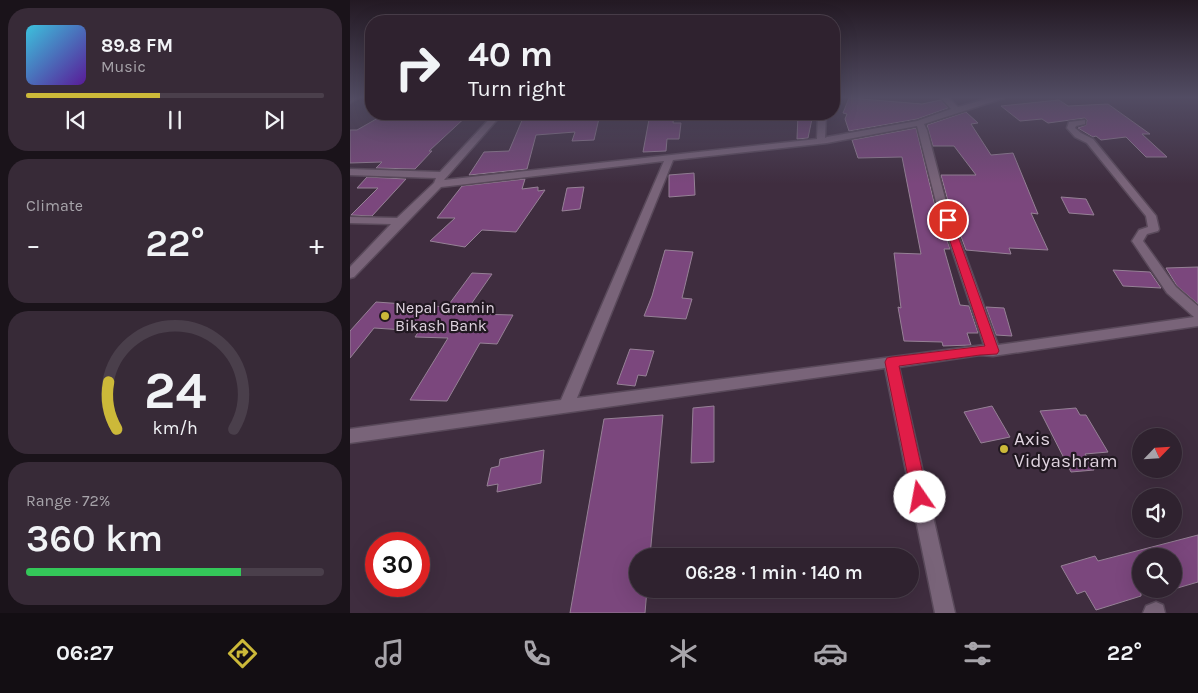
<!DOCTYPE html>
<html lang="en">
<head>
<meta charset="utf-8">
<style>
	:root { --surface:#2f222f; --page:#372a37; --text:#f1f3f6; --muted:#a7a4aa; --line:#4a3f4b; --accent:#ccb939 }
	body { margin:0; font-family:Karla,sans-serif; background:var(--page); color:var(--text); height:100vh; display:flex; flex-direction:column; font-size:19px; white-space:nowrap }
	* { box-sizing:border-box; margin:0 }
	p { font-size:16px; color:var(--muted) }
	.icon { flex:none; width:28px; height:28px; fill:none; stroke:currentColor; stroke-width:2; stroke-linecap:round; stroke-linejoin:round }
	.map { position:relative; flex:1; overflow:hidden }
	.side { display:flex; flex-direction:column; gap:8px; padding:8px; background:#1a131a; width:350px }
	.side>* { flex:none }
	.banner { position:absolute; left:15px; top:15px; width:475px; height:105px; border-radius:20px; box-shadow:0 5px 20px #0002,0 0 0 1px var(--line); background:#2f222f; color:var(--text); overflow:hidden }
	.needle { width:32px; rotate:65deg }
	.buttons { position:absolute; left:782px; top:428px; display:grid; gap:10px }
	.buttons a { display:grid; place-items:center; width:50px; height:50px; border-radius:50%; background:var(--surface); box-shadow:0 5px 20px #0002,0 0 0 1px var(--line); font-size:25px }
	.speed { position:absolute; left:15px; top:532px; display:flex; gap:10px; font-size:25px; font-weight:700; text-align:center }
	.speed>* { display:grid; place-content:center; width:65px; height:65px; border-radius:50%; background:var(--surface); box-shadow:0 5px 20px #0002,0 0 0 1px var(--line); line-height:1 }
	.speed .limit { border:8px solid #d22; background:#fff; color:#111 }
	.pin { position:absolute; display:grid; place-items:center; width:42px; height:42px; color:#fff; margin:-21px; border:2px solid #fff; border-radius:50%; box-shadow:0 1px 5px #0007 }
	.me { position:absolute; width:55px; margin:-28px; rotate:348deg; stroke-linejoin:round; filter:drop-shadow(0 0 4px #0008) }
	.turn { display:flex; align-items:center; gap:18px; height:105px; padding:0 20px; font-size:22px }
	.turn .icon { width:65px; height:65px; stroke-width:2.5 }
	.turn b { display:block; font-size:35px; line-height:42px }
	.big { font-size:38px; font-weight:600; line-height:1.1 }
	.side .card { flex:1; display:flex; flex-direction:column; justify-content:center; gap:8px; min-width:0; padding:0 18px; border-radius:20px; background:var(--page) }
	.side .dial { align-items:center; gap:0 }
	.dial svg { height:130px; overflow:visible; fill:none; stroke:var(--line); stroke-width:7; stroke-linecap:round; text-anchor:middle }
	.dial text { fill:var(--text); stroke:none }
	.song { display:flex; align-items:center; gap:15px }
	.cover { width:60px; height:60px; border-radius:8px; background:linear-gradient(135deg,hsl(190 70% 55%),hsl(270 70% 35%)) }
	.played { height:5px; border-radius:2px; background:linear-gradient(90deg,var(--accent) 45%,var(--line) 45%) }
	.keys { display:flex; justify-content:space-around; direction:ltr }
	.heat { display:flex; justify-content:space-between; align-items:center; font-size:28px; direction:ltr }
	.charge { height:8px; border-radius:4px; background:linear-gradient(90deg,#34c759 72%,var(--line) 0) }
	.trip { position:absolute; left:279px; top:548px; width:290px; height:50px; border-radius:25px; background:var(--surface); box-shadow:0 5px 20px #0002,0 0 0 1px var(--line); font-weight:600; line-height:50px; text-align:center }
	.tab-bar { display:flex; height:80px; justify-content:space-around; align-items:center; background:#130e13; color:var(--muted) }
	.tab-bar .icon { width:35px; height:35px }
	.tab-bar .on { color:var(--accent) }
	.tab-bar b { font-size:22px; color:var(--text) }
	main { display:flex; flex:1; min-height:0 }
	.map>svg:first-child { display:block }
</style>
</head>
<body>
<main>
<section class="side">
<div class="card">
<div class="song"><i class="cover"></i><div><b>89.8 FM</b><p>Music</p></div></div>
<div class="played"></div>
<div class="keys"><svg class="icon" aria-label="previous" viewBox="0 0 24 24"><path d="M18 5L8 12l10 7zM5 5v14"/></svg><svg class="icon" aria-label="pause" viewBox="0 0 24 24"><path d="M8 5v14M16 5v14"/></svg><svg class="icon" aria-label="next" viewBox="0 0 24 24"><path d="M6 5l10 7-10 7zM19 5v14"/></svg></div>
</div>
<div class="card"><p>Climate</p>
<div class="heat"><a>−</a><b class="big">22°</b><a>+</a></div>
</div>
<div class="card dial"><svg viewBox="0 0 100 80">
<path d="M14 69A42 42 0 1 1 86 69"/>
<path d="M14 69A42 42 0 0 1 9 40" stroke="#ccb939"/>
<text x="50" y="56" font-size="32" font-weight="700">24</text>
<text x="50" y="72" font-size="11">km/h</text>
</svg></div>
<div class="card"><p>Range · 72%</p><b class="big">360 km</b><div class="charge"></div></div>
</section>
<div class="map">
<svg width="848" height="613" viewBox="0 0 848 613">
	<rect width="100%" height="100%" fill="#3f2d3f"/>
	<path fill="#7b477d" stroke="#968196" d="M499,98L572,104L591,100L598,108L567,119L499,131L495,119L497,114L493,113Z
		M709,100L718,106L758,104L800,134H792L817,157H796L776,137L751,140L746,136L743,137L728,128L736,125L737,120L735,118L698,123L692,119L670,121L651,106Z
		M616,112L628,123L621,124L641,155L663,153L688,214L681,213L698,250L659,248L661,254L616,250L598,201L591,175H626L604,146H583L577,125Z
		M35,114H119L79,151H82L65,169L26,168L32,162L0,163V130H7Z
		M203,114H250L244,140L222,141L225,132L186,135L177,169L119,175L134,152L159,151L173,118Z
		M300,114H324L323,123H331L329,139H317L316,151L293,152Z
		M448,114H463L458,138L447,139Z
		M566,128L584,202L600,249H594L610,305L619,306L628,333H617L621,345L593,346L592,342L554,341L548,307L551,308L544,253L571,254L552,157L508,158L502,140Z
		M344,173L345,195L319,197V175Z
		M17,177L56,179L22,216L1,215L28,188H7Z
		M175,179L172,189L188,187V191L195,190L166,232L132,230L115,247L80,241L105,218H87L112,186Z
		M234,187L230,209L212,211L217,188Z
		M711,197L736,199L744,215L719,213Z
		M315,250L343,252L332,298L342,299L336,319L294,316L302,296Z
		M848,267V304L827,286L816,268Z
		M763,270L800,272L811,288L773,286Z
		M122,273L142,274L117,310H130L128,314L163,315L147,344L130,343L97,401L60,400L98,338L65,337L69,331L24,328L0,358V331L26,302L97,307Z
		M636,307L654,308L662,336L646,335Z
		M280,349L304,351L296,376L288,375L285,386L267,384Z
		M364,406V462L341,463L343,408Z
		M642,406L660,437L631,443L614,412Z
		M726,408L730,415H736L758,452L735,454L744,470L721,472L690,411Z
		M313,415L300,556H288V589H297L295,613H220L254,419Z
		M194,450L191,483L147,492L148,484L137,486L141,468L149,466L150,459Z
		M848,535V582L824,589V556H791V596L746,610L735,591L727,594L711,566L745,556L748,561Z"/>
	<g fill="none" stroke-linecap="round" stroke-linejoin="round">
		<defs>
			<path id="minor" d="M0,98H8L0,103Z
				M591,98H599L608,107L639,98H654L574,124L577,130L596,202L648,345L844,317L817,293L782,241L789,230L798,227L796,216L737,143L725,137L717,128L719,122L735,120V124L726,126L725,128L731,133L743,139L806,216L809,229L808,231L797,234L793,241L826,287L848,306V326L643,356L630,355L549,367L605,613H585L535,368L0,443V429L211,400L314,161L91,187L4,277L0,278V267L41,224L0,223V217L47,218L84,183L86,178L0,175V169L90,172L144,114H152L94,180L467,139L468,114H476L475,138L477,137L567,121L601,109ZM567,126L586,202L634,345L227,398L323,160L477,143Z
				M806,602L813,605L815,613H793L796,606Z"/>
		</defs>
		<use href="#minor" stroke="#59495a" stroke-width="3"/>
		<use href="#minor" fill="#796479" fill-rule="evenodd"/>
	</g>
	<linearGradient id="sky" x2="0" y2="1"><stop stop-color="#231923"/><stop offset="0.53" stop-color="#524c63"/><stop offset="1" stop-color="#524c63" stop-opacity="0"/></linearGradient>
	<rect width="848" height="184" fill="url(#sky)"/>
	<path fill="#e11d48" stroke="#92132f" d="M594,218H601L602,220L649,351L647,354L630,355L549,366L578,497L576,503L570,505L565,503L562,497L535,362L537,358L542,357L635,346L593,220Z"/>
	<g fill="#ccb939" stroke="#211821" stroke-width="2">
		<circle cx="35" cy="316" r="5"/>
		<circle cx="654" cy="449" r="5"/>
	</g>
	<g text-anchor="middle" stroke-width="4.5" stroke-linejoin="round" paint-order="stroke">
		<g font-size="16" fill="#dfd3df" stroke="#211821" text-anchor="start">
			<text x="45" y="313">Nepal Gramin<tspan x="45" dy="18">Bikash Bank</tspan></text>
		</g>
		<g font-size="19" fill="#dfd3df" stroke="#211821" text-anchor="start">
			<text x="664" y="445">Axis<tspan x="664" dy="22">Vidyashram</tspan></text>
		</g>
	</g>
</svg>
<div class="buttons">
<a><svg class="needle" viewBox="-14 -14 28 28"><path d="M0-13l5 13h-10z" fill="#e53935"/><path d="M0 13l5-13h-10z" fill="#a7a4aa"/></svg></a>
<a><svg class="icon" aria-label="sound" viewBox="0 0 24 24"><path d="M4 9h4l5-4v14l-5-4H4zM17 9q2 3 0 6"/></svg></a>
<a><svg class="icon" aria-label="search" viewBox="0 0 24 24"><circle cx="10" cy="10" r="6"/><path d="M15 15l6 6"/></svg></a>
</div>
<div class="speed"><div class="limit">30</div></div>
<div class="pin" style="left:598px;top:220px;background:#d93025"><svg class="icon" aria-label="arrive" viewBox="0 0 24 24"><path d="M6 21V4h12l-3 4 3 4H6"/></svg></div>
<svg class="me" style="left:570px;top:497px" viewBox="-20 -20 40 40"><circle r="19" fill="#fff"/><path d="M0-13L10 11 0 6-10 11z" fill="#e11d48"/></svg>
<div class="trip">06:28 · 1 min · 140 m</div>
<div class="banner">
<div class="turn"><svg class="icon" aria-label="right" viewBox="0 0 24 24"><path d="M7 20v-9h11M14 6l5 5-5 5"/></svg><div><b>40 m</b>Turn right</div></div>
</div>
</div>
</main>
<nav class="tab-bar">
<b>06:27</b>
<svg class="icon on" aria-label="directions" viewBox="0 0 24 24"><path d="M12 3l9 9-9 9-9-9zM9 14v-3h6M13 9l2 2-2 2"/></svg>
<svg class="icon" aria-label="music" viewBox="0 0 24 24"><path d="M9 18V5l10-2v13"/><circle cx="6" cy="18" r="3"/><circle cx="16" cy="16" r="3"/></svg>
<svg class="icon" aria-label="phone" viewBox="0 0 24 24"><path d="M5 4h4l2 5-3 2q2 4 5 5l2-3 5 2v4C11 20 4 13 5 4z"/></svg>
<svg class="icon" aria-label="climate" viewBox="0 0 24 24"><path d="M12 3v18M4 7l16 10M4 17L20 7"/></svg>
<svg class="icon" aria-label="car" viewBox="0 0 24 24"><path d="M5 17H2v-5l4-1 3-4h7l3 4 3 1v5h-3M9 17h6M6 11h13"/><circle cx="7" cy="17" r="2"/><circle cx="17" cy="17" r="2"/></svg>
<svg class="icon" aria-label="filters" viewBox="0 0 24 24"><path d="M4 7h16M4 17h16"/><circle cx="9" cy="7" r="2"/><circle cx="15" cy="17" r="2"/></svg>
<b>22°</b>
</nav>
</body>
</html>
